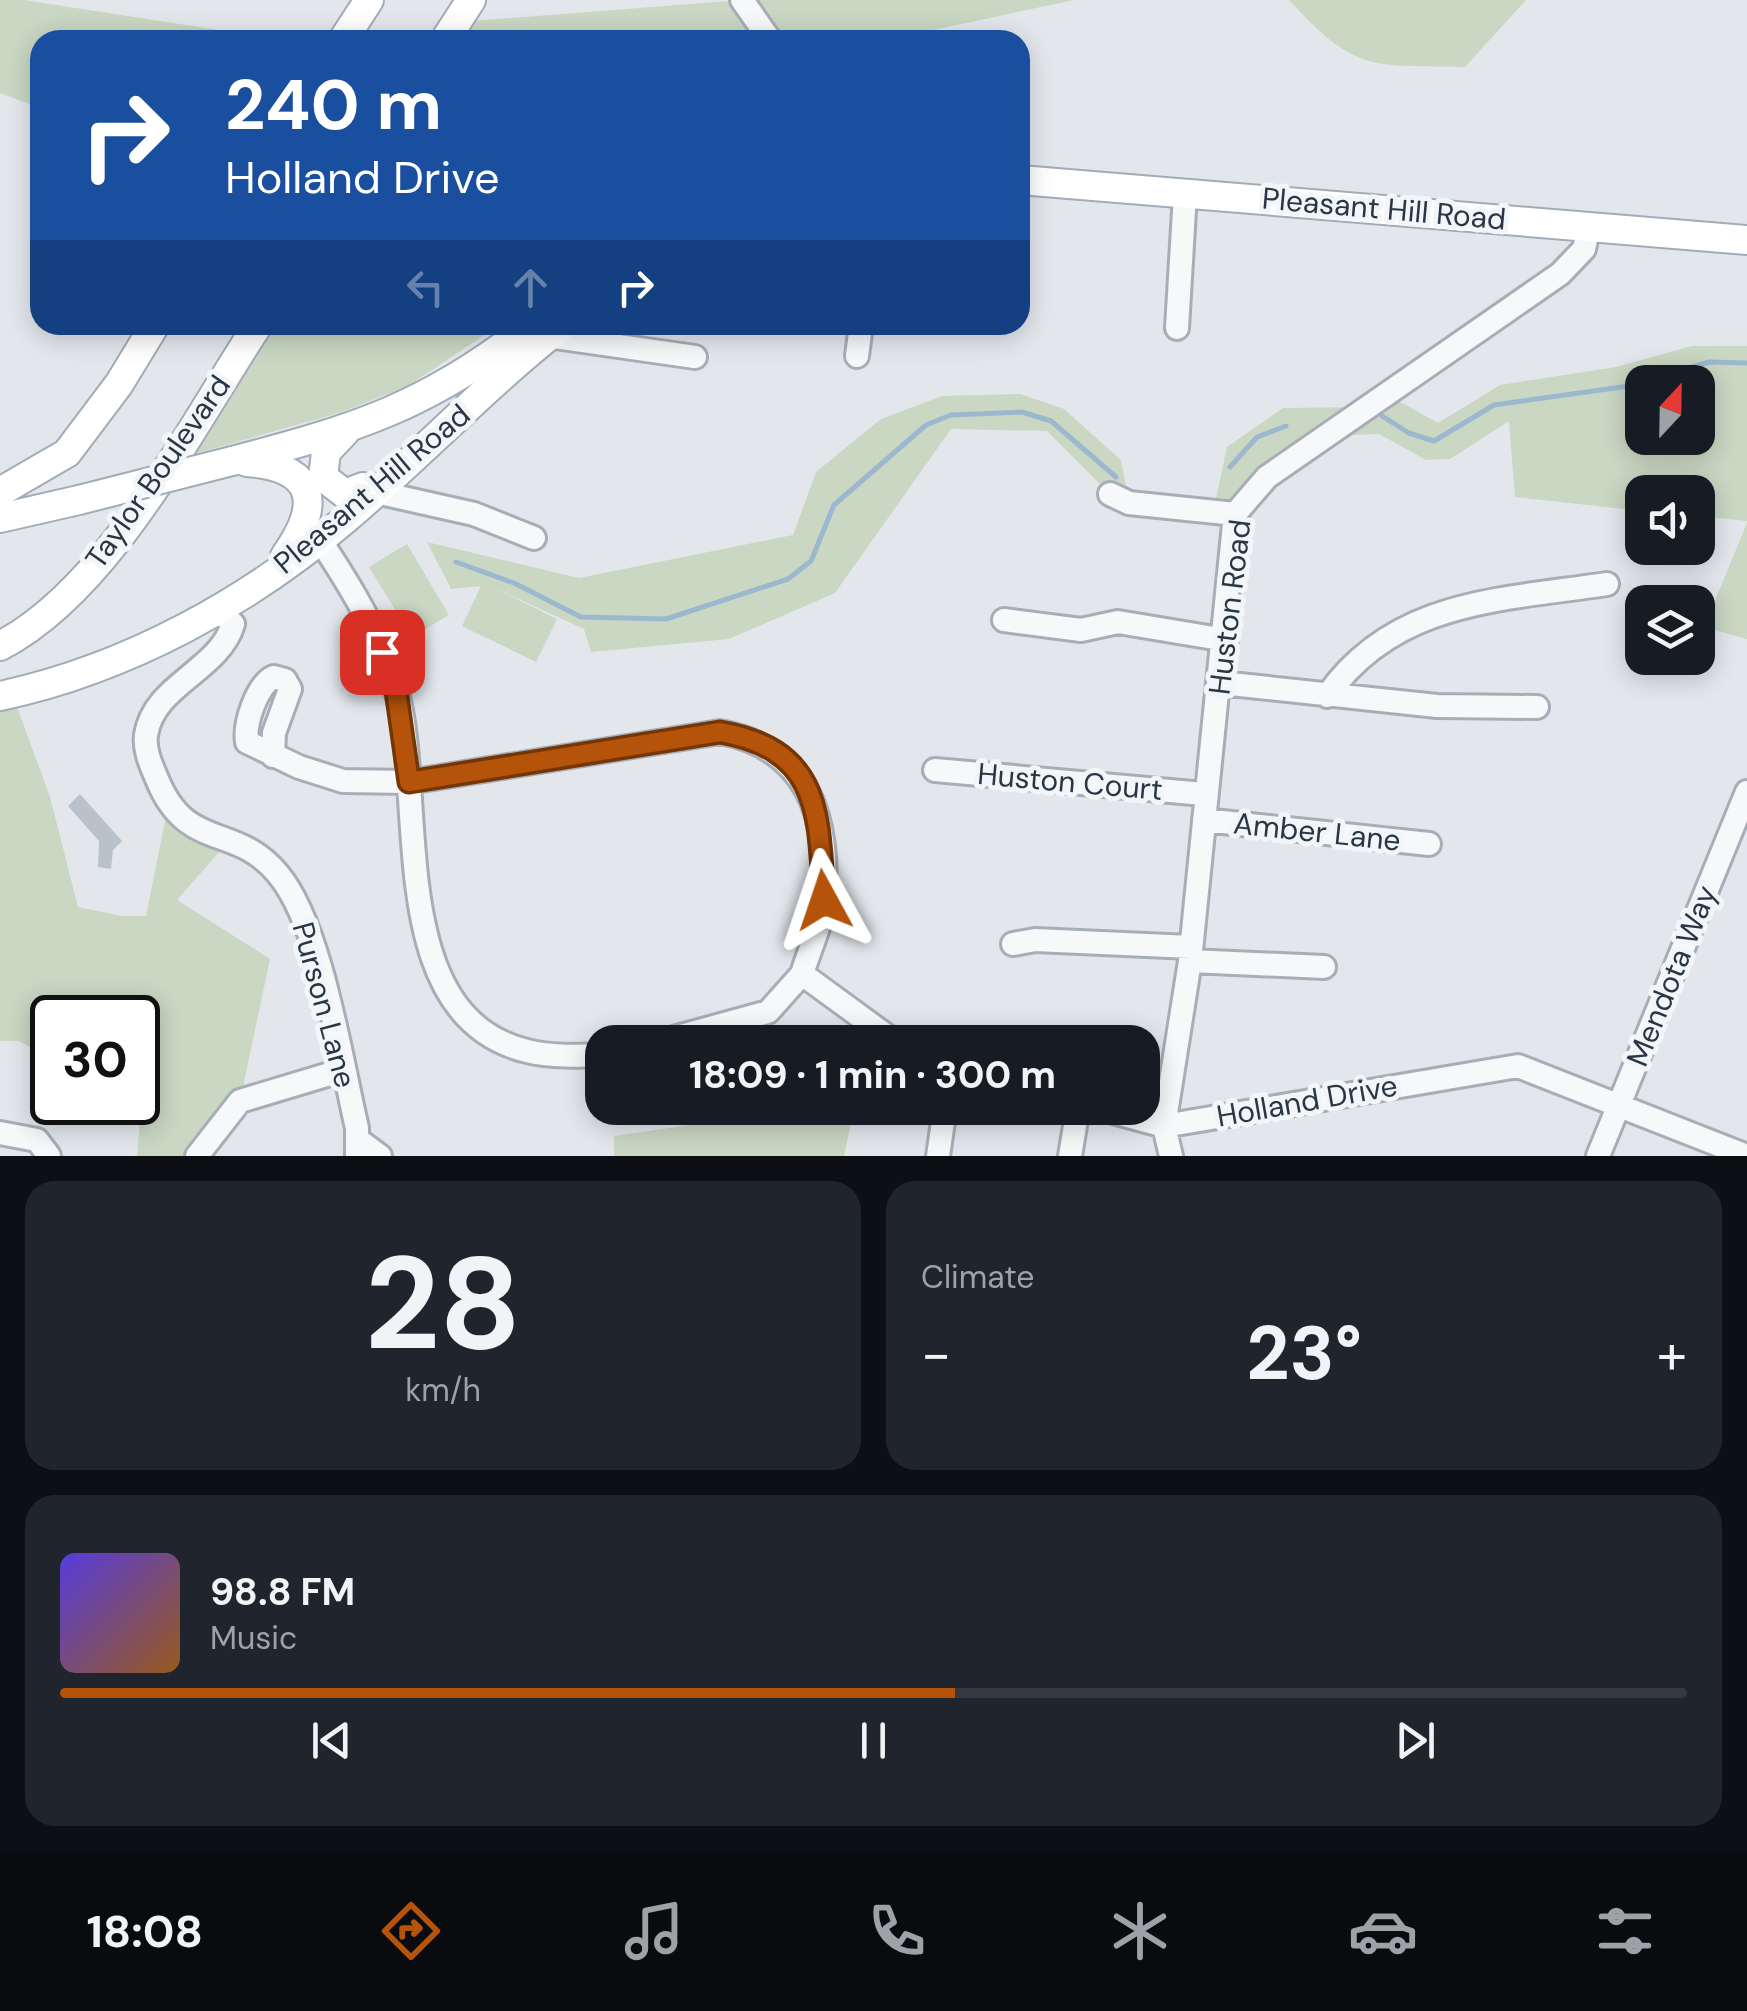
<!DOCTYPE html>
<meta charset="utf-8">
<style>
body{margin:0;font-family:"DM Sans",sans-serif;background:#20242c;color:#f1f3f6;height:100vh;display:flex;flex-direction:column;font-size:38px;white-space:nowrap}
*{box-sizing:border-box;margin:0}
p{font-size:32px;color:#9ea1a6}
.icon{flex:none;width:55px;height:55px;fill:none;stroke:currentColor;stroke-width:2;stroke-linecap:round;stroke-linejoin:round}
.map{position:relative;height:1156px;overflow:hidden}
.details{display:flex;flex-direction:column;gap:25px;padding:25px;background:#0d0f14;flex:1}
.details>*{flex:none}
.top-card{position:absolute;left:30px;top:30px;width:1000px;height:305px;border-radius:30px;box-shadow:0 5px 25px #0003;background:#1a4fa0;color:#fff;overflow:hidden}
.needle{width:65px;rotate:22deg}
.fabs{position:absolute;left:1625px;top:365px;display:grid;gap:20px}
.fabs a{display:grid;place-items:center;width:90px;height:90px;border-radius:20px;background:#171b24;box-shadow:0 5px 25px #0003;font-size:50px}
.speed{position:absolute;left:30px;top:995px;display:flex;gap:20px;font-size:50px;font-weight:700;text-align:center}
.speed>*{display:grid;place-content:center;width:130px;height:130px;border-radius:50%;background:#171b24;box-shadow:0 5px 25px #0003;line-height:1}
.speed .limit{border:5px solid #111;border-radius:15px;background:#fff;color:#111}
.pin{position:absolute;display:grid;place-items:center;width:85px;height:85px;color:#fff;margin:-42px;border-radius:20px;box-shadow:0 5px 15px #0006}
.me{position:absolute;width:110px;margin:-55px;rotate:355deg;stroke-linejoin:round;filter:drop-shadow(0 0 8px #0008)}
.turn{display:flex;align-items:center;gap:35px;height:210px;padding:0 30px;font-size:45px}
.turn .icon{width:130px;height:130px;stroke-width:2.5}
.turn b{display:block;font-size:70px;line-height:85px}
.lanes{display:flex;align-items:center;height:95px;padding:0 30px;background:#0003;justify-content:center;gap:50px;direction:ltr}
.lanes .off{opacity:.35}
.big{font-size:75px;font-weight:700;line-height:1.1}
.details .tile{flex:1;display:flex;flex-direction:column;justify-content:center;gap:15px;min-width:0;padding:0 35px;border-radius:30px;background:#20242c}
.details .dial{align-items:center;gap:0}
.dial b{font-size:130px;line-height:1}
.song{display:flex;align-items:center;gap:30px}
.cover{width:120px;height:120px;border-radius:15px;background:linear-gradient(135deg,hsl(250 70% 55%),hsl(30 70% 35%))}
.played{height:10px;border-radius:5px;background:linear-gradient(90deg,#b45309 55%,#363941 55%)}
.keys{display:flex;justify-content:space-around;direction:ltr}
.heat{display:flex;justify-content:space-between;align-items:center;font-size:55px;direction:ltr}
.details .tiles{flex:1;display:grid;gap:25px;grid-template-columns:1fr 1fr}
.tile:last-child{grid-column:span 2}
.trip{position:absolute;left:585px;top:1025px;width:575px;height:100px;border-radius:30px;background:#171b24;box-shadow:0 5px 25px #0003;font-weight:700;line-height:100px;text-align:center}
.dock{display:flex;height:160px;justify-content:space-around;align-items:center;background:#090b0e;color:#9ea1a6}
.dock .icon{width:70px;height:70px}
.dock .selected{color:#b45309}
.dock b{font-size:45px;color:#f1f3f6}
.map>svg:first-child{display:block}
.green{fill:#c9d7c3;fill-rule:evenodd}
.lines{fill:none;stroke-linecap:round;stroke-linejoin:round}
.stream{stroke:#9bb8cf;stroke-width:5}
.building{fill:#b9c1cb}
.minor-casing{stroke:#a7aeb7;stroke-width:28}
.major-casing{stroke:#a1acb9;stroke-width:32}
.minor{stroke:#f6f8fa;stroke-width:22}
.major{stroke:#fff;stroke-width:28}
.major-bridge-casing{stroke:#a1acb9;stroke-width:32;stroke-linecap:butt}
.major-bridge{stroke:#fff;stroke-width:28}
.route-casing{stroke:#753606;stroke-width:25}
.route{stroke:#b45309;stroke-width:18}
.labels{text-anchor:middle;stroke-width:10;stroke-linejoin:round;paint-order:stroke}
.street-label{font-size:30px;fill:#293646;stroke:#f3f6f9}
</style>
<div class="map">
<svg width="1747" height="1156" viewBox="0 0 1747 1156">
<rect width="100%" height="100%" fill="#e3e7ec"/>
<path class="green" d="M0,0H24L284,40H40V108L0,93Z
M752,0H1074L933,30L932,40H779Z
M1289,0H1526L1465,67C1370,65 1356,73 1289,0Z
M729,1L755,40H461L473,21Z
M275,325H496L498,326L408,386L339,413L190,455Z
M1692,346H1747V521L1698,516V492H1642V511L1515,497L1509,421L1450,459L1426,460L1379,434L1324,436L1235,514L1213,513L1227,447L1283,408L1364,407L1384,393L1438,423L1500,385L1616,367ZM1642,382H1698V438H1642Z
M1020,394L1064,409L1121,460L1129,503L1110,494L1047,431L951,429L835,593L729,639L591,652L584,629L488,585L557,619L536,662L462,626L481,586L451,589L427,542L579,578L793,535L816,472L881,419L942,396Z
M1747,523V639L1704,627Z
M407,544L449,615L412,637L369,567Z
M12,693L50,797L78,907L122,916H146L168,806L228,842L177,900L270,959L240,1101L197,1156H137L146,1045L138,1041V1018L75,1017L57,1010L38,1051L18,1041H0V696Z
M808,1108H854L844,1156H614V1136Z"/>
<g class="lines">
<path class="stream" d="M1382,416L1409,433L1434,441L1494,405L1629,386L1709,362L1747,363
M1230,467L1257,437L1286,426
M456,562L514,583L581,617L666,619L788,579L811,561L834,505L926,425L951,415L1022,412L1051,421L1116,477"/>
</g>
<path class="building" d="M80,794L122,841L113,850L111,869L98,867L99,841L68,806Z"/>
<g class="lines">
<g class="minor-casing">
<path id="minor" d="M742,0L770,40
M1177,328L1185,194
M548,336L695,357
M857,356L861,325
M376,492L474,514L534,538
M1110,494L1129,503L1235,514
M320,540C351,587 380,634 396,689C427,796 382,1016 527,1051C551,1057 578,1056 602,1055
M217,609L233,624C219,671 154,684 146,735C144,750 151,765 157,779C187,853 235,822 278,874C321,925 341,1060 357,1128V1156
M1004,620L1081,630L1118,622L1226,640
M1221,683L1437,706L1537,707
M1327,696C1394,600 1501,600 1607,584
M273,756L274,733L290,689L285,680L274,677C257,684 244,724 247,742L299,767L343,781L409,782L720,732C808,748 829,817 824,898C823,922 809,950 802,974
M935,770L1204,794
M1204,820L1429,844
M1013,944L1035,940L1191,947
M1190,961L1324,967
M659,1042L768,1012L802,974L895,1042
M1098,1108L1164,1126L1518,1066L1747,1156
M0,1133L37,1140L49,1156
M357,1139L380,1156
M197,1156L240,1101L343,1070
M938,1156L945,1108
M1070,1156L1078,1108
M1171,1156L1164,1126L1190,961L1235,514L1267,477L1560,274L1584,249L1589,226
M1598,1156L1747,792"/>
</g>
<g class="major-casing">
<path id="major" d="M343,40L369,0
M445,40L471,0
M1020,180L1747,240
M345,432L326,452L323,477L345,494L363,487L376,492
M232,461C355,429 429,406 531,325
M247,462C318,468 321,505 285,556
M0,492L67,453L119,384L155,325
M0,518L79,500
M0,646C109,590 191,426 258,325
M0,696C127,669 249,602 348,517C421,455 487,384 563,325"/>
</g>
<use href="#minor" class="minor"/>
<use href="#major" class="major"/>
<g class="major-bridge-casing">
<path id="major-bridge" d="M79,500L232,461"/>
</g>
<use href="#major-bridge" class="major-bridge"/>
</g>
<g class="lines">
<g class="route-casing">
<path id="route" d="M382,652L396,690L409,782L720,732C823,750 818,816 824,900"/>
</g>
<use href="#route" class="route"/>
</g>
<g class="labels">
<g class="street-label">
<text transform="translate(1384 209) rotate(5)" y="10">Pleasant Hill Road</text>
<text transform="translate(158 472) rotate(-55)" y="10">Taylor Boulevard</text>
<text transform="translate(372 489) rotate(-40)" y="10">Pleasant Hill Road</text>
<text transform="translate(1230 607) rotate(-83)" y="10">Huston Road</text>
<text transform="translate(1070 782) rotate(5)" y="10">Huston Court</text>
<text transform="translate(1317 832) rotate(6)" y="10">Amber Lane</text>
<text transform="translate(1672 976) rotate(-68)" y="10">Mendota Way</text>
<text transform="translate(324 1005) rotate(75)" y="10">Purson Lane</text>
<text transform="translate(1307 1101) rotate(-10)" y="10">Holland Drive</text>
</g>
</g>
</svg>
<div class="fabs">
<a><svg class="needle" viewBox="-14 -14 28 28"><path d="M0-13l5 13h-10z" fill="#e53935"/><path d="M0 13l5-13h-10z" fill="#9ea1a6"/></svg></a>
<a><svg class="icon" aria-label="sound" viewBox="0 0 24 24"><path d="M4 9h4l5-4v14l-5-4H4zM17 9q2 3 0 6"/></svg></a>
<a><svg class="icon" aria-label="layers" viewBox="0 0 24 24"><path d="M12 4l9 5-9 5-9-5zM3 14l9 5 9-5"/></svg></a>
</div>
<div class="speed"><div class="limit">30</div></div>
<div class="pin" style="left:382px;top:652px;background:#d93025"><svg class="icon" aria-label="arrive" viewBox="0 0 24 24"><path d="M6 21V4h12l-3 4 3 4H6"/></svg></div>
<svg class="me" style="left:824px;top:900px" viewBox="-20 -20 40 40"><path d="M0-17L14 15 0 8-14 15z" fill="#b45309" stroke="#fff" stroke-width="4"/></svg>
<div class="trip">18:09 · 1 min · 300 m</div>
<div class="top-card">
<div class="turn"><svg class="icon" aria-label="right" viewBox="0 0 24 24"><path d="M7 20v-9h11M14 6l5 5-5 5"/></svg><div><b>240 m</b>Holland Drive</div></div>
<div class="lanes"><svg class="icon off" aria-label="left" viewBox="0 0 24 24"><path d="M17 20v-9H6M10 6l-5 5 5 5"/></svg><svg class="icon off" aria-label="ahead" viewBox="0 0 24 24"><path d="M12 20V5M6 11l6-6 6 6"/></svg><svg class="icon" aria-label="right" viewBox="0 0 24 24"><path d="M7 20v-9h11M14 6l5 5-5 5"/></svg></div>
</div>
</div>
<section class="details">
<div class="tiles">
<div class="tile dial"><b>28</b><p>km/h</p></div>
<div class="tile"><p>Climate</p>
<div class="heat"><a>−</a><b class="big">23°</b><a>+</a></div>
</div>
<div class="tile">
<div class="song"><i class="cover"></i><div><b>98.8 FM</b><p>Music</p></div></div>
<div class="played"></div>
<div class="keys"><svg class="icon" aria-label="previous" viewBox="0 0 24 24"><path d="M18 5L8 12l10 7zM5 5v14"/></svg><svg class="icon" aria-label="pause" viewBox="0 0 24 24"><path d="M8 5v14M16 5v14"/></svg><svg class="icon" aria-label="next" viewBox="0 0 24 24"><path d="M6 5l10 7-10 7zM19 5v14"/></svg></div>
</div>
</div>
</section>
<nav class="dock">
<b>18:08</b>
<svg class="icon selected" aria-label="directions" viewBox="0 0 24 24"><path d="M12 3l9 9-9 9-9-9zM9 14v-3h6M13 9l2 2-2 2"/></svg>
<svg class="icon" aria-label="music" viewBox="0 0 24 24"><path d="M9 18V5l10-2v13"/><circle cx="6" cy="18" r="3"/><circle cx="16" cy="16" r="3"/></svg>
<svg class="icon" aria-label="phone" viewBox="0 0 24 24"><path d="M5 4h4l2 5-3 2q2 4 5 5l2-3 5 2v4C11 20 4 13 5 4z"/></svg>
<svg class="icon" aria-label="climate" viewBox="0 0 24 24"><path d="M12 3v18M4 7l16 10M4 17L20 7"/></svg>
<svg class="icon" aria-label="car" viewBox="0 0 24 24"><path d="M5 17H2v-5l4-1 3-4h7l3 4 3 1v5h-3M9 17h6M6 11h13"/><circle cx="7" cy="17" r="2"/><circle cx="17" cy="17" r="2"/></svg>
<svg class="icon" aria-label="filters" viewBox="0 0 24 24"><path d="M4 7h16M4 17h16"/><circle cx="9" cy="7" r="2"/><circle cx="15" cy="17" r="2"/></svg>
</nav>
